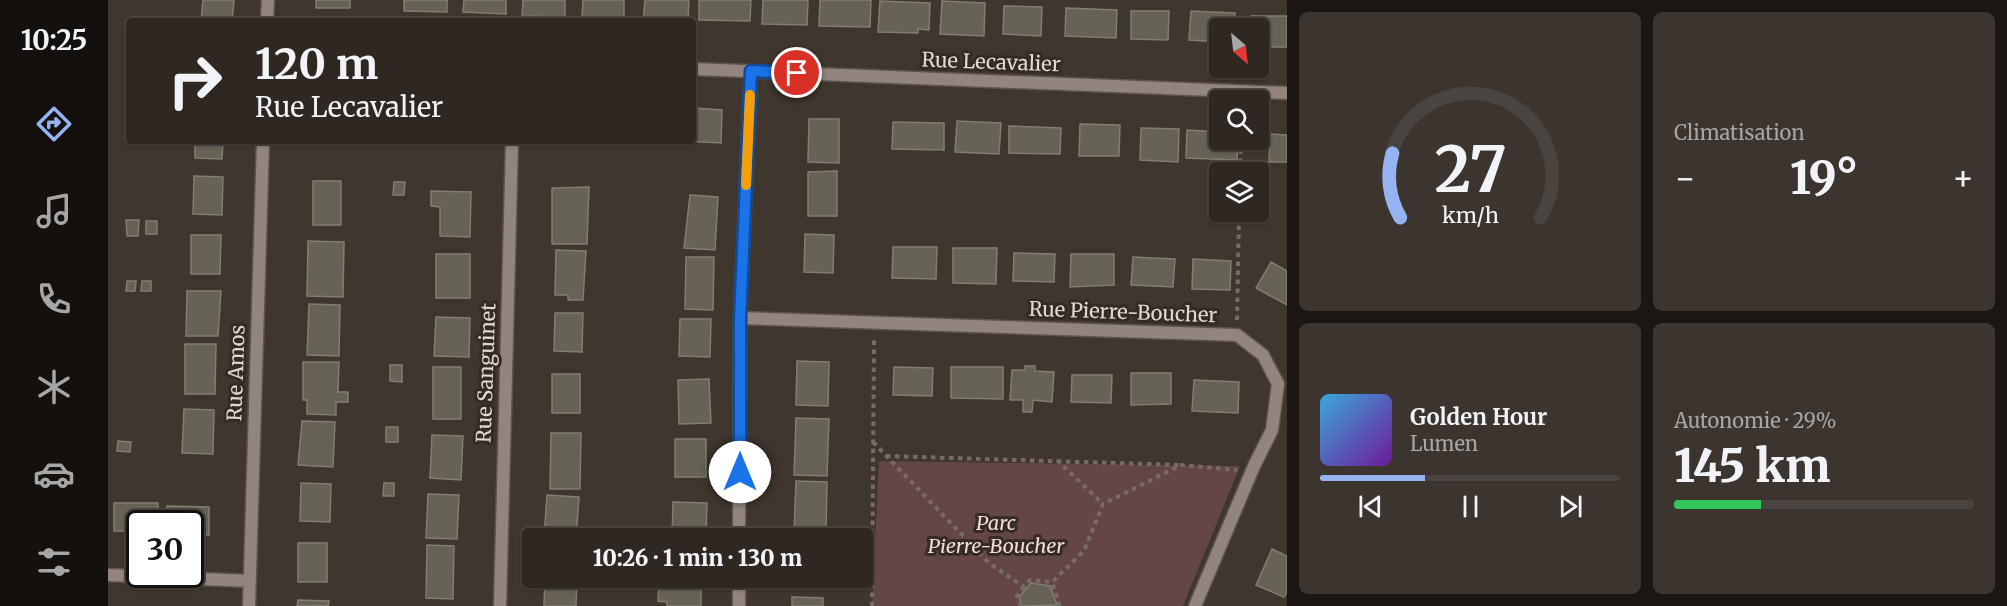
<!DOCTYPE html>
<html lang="fr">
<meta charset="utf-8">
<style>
body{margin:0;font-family:Merriweather,serif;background:#3b342f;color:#f1f3f6;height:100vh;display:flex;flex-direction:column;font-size:22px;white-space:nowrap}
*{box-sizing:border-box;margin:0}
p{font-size:20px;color:#a7a6a5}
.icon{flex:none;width:33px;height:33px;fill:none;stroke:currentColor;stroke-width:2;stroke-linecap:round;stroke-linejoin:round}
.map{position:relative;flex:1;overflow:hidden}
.panel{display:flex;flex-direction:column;gap:12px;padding:12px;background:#1a1613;width:720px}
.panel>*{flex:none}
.top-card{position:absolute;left:18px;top:18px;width:570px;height:126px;border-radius:6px;box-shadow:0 2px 4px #0004,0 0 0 2px #4a4440;background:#2f2822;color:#f1f3f6;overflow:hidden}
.needle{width:39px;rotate:152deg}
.fabs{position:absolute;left:1101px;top:18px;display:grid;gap:12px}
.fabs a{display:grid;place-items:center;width:60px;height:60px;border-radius:6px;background:#2f2822;box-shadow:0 2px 4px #0004,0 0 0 2px #4a4440;font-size:30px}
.speed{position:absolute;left:18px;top:510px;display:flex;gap:12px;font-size:30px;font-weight:700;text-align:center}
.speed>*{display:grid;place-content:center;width:78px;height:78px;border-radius:50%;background:#2f2822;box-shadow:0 2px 4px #0004,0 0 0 2px #4a4440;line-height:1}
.speed .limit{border:3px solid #111;border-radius:9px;background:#fff;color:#111}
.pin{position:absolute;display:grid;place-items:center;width:51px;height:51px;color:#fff;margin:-26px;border:3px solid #fff;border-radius:50%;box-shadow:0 2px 6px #0007}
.me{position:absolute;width:66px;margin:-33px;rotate:0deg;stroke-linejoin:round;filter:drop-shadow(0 0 4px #0008)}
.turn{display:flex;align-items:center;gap:21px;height:126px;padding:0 30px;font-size:27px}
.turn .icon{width:78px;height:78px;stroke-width:2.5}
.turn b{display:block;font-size:42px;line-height:51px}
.big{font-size:45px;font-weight:800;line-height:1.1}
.panel .tile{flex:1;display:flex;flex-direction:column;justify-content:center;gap:9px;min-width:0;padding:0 21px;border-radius:9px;background:#3b342f}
.panel .dial{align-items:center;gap:0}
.dial svg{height:156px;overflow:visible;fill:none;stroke:#4a4440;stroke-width:7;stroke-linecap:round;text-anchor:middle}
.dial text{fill:#f1f3f6;stroke:none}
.song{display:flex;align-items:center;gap:18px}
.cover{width:72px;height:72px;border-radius:9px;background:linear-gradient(135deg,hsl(200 70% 55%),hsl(280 70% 35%))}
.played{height:6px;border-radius:3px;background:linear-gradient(90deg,#95b2f1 35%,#4a4440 35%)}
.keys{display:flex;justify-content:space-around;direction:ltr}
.heat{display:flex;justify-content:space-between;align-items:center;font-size:33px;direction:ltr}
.charge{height:9px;border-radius:4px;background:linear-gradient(90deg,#34c759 29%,#4a4440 0)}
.panel .tiles{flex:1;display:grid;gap:12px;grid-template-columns:repeat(2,1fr)}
.trip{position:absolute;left:414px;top:528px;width:351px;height:60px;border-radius:6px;background:#2f2822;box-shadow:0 2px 4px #0004,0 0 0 2px #4a4440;font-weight:800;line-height:60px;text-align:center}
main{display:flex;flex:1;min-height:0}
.menu{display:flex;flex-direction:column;width:108px;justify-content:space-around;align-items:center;background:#13100e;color:#a7a6a5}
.menu .icon{width:42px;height:42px}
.menu .on{color:#95b2f1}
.menu b{font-size:27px;color:#f1f3f6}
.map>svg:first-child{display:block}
.green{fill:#654647}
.building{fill:#666256;stroke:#827d71;stroke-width:1.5}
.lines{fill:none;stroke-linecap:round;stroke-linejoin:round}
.street-casing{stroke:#5c544b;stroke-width:15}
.path{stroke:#756d65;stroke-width:4;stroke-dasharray:4.5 4.5;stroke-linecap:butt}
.street{stroke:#93847e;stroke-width:12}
.route-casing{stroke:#114b97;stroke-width:15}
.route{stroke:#1a73e8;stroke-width:10}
.slow{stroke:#f59e0b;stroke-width:10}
.labels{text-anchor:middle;stroke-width:6;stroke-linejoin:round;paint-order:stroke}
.street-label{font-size:20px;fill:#e0dad5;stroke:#342c24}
.park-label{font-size:20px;font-style:italic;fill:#f7dbdb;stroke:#342c24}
</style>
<main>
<nav class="menu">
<b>10:25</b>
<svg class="icon on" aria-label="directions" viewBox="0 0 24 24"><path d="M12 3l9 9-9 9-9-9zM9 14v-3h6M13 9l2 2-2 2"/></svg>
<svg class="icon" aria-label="music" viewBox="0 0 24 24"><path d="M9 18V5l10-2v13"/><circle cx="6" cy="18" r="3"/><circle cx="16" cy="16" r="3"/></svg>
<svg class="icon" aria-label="phone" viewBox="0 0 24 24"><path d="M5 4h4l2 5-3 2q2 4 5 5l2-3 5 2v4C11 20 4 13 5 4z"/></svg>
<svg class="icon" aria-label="climate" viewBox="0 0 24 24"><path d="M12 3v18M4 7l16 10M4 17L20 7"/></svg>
<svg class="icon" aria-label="car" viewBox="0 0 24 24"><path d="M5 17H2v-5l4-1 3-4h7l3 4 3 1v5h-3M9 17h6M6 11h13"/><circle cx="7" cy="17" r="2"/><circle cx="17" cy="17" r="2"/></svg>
<svg class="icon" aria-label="filters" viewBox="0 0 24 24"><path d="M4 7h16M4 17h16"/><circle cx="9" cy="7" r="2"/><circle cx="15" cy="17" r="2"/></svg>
</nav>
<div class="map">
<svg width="1179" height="606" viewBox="0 0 1179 606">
<rect width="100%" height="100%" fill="#3f362d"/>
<path class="green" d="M771,461L1132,466L1075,606H764Z"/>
<path class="building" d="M95,0H126L124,21H93Z
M208,0H242V8H208Z
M296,0H339V12L296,11Z
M356,0H398V14L355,12Z
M415,0H457V17L414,16Z
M475,0H516V18L474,17Z
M537,0H581L580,21H535Z
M591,0H643L642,21L591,20Z
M655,0H700L699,25L654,24Z
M712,0H763L762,27L711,26Z
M772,1L822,3L821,30L810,29V33L770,32Z
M834,1L877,3L876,36L832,34Z
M896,6L934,7L933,36L895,34Z
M958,8L1009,10L1008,38L957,36Z
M1023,11H1061L1060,40L1023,39Z
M1083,11L1127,13L1126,28H1112V42L1081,40Z
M1143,16H1179V47H1150V28H1143Z
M585,108L614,110L613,143L573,141H585Z
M701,119H731V163L700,162Z
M849,121L893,123L891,154L847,152Z
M785,122L836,123V150L784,149Z
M972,124L1012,125L1011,156H971Z
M901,126L953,128L952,154L901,153Z
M1033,128L1071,129L1070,162L1032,160Z
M1079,130L1112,132V140H1130L1129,160L1078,158Z
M1162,134L1179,135V162H1161Z
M87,141H115L114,159L87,158Z
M729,171V216H700V172Z
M86,176L115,177L114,215L85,214Z
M205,181H233V225H205Z
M286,182H297L296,195H285Z
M481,187L479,244H444V188Z
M323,191L363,192L362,237L332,236V207L323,206Z
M582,195L610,197L607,250L576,248Z
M18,220H31L30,236H19Z
M38,221H49V234H38Z
M697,234L726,235L725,273L696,272Z
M83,235H113L112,274H83Z
M200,241L236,242L235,297L199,296Z
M785,247H829L828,279L784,278Z
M845,248H889L888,284L845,283Z
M448,250L478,251L475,300H460V295H447Z
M906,253L947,254L946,282L905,281Z
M328,254H362V298H328Z
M963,254H1006V285L962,287Z
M578,257H606L605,310L577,309Z
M1025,257L1067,259L1065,287L1023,285Z
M1085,259L1123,261L1122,290L1084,289Z
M1163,262L1179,271V305L1148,288Z
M19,281H28L27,291H18Z
M34,281H43V291H33Z
M79,291H113L110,336H78Z
M201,304L232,305L231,356L199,355Z
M447,313H475L474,352L446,351Z
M328,317L362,318L361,357L326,356Z
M572,319H603L602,357L571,356Z
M77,344H108L107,394H77Z
M689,361L721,362L720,406L688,405Z
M195,362H231L230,392H240V402H228V415L199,414V400H195Z
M282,365H294V382L282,381Z
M917,366H927V371L946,372L944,402L925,400L924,412H915V400H902L904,370H917Z
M325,367H353V419H325Z
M786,367L825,368L824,396L785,395Z
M843,367H895V399L843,398Z
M1023,373H1063V404L1023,405Z
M444,374H472V413H444Z
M964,375H1004L1003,403L963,402Z
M601,379L603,423L571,424L570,380Z
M1086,380L1131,382L1130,413L1084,411Z
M76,409L106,410L105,454L74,453Z
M688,418L721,419L719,476L686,475Z
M194,421L227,422L225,467L190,465Z
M278,427H290V442H278Z
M443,433H473L472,489H442Z
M324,435L355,436L353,480L322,478Z
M567,439H598V477H567Z
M10,441L23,442L22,452L9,451Z
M688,481L719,482L718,533L686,532Z
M193,483L223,484L222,522L192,521Z
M276,483H286V496H275Z
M320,494L351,495L349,539L318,538Z
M439,495L471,497L468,538H436Z
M565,502L599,503L598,538H564Z
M6,503H50V524H32V531H6Z
M59,506L101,507V535H82V524H59Z
M190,543H219V582H190Z
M319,545L346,546L345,599L318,598Z
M1164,549L1179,556V592L1176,597L1148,585Z
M437,578H469L468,606H436Z
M562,578H593V606H559V602L550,601L551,584H562Z
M682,578H714V585H682Z
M923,583L942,586L949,605L914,606L911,597Z
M684,597L715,598V606H684Z
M190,600L221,601L220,606H189Z"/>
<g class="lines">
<g class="street-casing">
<path id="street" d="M159,21L160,0
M585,69L1179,93
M632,318L1129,335L1155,355L1170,384L1164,430L1146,466L1087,606
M631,538L632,318L643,71
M0,575L141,581
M141,606L155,141
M392,606L404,141
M631,606V578"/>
</g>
<path class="path" d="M1132,172L1133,140
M1129,320L1131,212
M765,442L881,563L916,587L922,580L944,582
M778,456L1073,465
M949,460L995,504
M764,606L766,339
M913,606L909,596L916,587
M952,606L944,582L976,551L995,504L1073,465L1129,470"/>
<use href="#street" class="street"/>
</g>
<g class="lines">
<g class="route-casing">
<path id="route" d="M632,472V318L643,71L689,73"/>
</g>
<use href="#route" class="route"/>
<path class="slow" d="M638,185L642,95"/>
</g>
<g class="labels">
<g class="street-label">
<text transform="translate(883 62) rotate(2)" y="7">Rue Lecavalier</text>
<text transform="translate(1015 312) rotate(2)" y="7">Rue Pierre-Boucher</text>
<text transform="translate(128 373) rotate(-88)" y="7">Rue Amos</text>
<text transform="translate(378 373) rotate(-88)" y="7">Rue Sanguinet</text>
</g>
<g class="park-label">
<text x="888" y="530">Parc<tspan x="888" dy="23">Pierre-Boucher</tspan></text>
</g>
</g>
</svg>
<div class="fabs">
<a><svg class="needle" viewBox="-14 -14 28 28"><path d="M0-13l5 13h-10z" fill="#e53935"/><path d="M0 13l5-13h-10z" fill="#a7a6a5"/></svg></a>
<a><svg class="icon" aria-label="search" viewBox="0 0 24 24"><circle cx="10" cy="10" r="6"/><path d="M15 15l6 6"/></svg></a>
<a><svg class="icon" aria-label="layers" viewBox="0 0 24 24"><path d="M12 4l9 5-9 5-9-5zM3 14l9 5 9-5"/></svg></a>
</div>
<div class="speed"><div class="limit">30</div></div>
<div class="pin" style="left:689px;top:73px;background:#d93025"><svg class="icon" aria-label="arrive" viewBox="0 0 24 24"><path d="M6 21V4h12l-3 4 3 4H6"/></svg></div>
<svg class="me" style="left:632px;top:472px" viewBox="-20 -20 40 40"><circle r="19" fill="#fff"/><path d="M0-13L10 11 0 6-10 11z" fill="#1a73e8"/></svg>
<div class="trip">10:26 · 1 min · 130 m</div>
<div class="top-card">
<div class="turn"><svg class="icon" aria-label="right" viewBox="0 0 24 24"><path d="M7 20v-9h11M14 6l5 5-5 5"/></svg><div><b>120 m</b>Rue Lecavalier</div></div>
</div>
</div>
<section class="panel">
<div class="tiles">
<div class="tile dial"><svg viewBox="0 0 100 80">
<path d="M14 69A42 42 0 1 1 86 69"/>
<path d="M14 69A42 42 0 0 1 10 36" stroke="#95b2f1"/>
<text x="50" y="56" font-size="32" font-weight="700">27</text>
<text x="50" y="72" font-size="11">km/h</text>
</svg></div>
<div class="tile"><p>Climatisation</p>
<div class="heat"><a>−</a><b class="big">19°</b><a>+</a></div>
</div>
<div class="tile">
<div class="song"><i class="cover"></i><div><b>Golden Hour</b><p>Lumen</p></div></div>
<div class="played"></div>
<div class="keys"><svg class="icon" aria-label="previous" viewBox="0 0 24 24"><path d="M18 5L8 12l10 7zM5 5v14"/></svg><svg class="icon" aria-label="pause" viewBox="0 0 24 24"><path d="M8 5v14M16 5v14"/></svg><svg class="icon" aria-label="next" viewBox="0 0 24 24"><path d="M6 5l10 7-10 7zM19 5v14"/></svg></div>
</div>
<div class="tile"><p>Autonomie · 29%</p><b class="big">145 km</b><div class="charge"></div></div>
</div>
</section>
</main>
